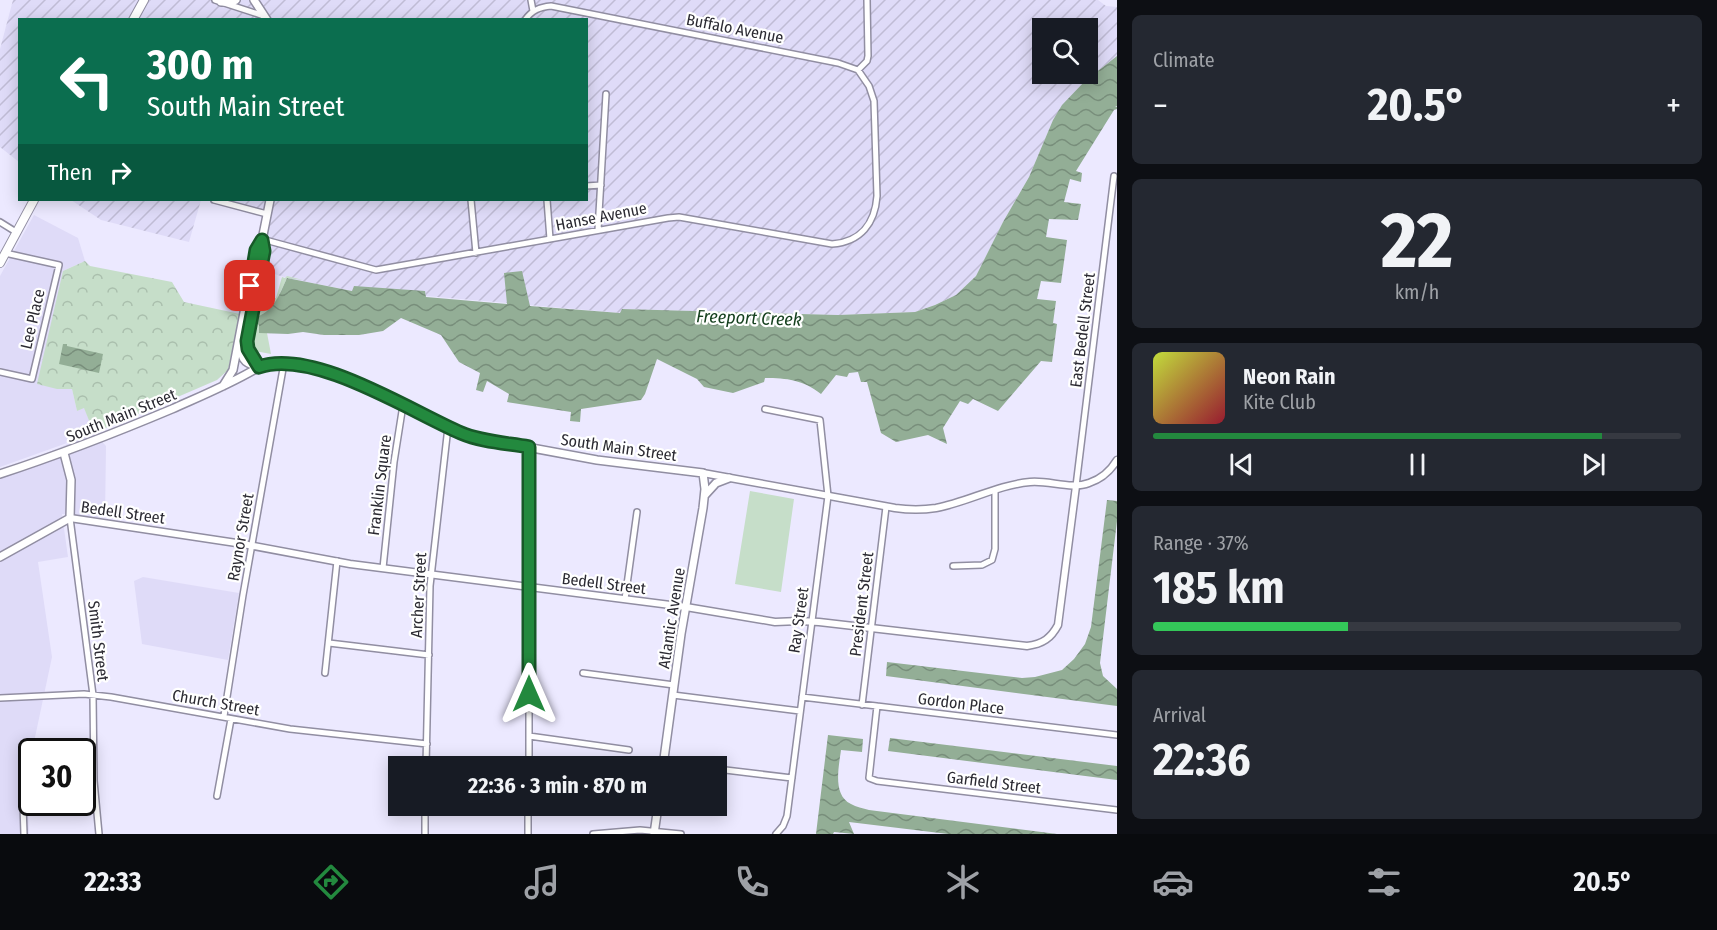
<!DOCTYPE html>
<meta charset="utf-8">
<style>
body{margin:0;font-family:"Fira Sans Condensed",sans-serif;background:#242831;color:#f1f3f6;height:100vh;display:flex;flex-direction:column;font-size:22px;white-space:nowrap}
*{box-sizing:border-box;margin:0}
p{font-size:20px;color:#9ea1a6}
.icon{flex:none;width:33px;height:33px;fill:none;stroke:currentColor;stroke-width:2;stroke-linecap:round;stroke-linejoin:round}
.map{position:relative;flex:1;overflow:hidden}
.sheet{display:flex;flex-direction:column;gap:15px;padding:15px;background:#0d0f14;width:600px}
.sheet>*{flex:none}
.hud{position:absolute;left:18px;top:18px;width:570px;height:183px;border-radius:0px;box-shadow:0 3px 15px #0003;background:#0b6e4f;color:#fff;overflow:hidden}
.fabs{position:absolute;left:1032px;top:18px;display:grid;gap:12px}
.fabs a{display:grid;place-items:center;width:66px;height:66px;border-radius:0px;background:#171b24;box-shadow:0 3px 15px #0003;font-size:30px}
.speed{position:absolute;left:18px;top:738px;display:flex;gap:12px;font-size:30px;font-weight:700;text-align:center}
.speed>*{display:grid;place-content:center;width:78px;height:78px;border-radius:50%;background:#171b24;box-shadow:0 3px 15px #0003;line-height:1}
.speed .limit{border:3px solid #111;border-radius:9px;background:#fff;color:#111}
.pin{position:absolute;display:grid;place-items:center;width:51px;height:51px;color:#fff;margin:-26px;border-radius:12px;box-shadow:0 3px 9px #0006}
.me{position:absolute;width:66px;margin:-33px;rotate:0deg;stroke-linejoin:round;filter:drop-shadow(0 0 4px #0008)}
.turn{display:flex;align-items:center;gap:21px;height:126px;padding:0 30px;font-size:27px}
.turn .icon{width:78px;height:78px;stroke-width:2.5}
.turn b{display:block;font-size:42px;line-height:51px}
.then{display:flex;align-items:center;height:57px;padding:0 30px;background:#0003;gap:12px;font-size:22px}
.big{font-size:45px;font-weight:700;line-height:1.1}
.sheet .tile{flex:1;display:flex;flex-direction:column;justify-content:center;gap:9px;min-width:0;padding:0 21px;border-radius:9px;background:#242831}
.sheet .dial{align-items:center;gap:0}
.dial b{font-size:78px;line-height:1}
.song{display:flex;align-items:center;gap:18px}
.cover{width:72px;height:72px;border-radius:9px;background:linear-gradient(135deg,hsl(70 70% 55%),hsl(350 70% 35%))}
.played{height:6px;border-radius:3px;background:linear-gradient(90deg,#23893e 85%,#363941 85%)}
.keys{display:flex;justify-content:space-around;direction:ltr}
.heat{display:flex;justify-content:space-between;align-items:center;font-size:33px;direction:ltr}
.charge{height:9px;border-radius:4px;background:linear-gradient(90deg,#34c759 37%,#363941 0)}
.trip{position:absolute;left:388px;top:756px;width:339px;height:60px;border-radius:0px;background:#171b24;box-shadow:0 3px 15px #0003;font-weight:700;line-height:60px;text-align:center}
.tab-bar{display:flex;height:96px;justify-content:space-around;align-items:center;background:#090b0e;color:#9ea1a6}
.tab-bar .icon{width:42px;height:42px}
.tab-bar .active{color:#23893e}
.tab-bar b{font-size:27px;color:#f1f3f6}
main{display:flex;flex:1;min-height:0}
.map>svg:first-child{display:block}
.built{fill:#dfdbf8}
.industrial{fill:url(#industrial-furrows);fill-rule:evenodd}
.green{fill:#c6dec9}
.park{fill:url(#park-crowns)}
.water{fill:url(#water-waves)}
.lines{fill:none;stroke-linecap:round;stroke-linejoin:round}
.minor-casing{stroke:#918ea2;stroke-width:8}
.tertiary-casing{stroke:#918ea2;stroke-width:9}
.secondary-casing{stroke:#918ea2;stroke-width:10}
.primary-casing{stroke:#918ea2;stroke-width:10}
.minor{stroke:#fff;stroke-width:5}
.tertiary{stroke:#fff;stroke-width:6}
.secondary{stroke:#fff;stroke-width:7}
.primary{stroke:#fff;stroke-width:8}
.route-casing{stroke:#175928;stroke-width:15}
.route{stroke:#23893e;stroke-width:10}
.labels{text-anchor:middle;stroke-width:4.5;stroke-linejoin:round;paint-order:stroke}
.street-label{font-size:16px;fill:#2b2a32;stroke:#fff}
.water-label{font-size:18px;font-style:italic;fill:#16411f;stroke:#fff}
</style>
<main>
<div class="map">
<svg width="1117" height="834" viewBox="0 0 1117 834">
<defs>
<pattern id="industrial-furrows" width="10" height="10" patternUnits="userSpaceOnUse" patternTransform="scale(1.5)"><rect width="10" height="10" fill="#dfdbf8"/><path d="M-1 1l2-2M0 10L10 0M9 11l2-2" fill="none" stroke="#c0bcd5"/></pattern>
<pattern id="park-crowns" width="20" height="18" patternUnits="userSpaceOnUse" patternTransform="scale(1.5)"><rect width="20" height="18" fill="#c6dec9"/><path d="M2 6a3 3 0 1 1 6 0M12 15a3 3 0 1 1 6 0" fill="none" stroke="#aabfad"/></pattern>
<pattern id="water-waves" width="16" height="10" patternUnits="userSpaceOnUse" patternTransform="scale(1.5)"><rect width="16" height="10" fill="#93ae96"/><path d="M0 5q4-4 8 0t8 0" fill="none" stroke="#788e7b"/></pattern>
</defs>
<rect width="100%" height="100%" fill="#ece9ff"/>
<path class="built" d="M34,215L78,238L85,261L63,271L57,389H72L77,411L84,407L94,433L106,446L105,518L62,514L68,557L38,562L52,657L27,775L29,834H0V474L81,438L0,467V276Z
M143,577L239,593L228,660L142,644L134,581Z"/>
<path class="industrial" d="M13,0H1098L1106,6L1117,7V56L1085,81L1053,120L1029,177L1003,222L976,276L956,295L935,305L915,312L838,315L622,309L621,313L426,296L425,291H353L287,278L262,270L270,215L220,200H586V20H20L19,162L0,147V49ZM1042,28H1088V74H1042Z
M71,200H201L189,242L101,220Z"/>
<path class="green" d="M287,276L303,280L287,278L274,306L263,314L259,325V333H267L271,354L255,351L252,342L261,293L262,300L270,302L271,298H276L282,277L285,278Z
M750,491L794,499L781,592L735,584Z"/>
<path class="park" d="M85,261L90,266L172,282L184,302L240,314L228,370L217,380L94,433L84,408L77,411L72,389H57L37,384L63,271Z"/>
<path class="water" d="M1117,56V106L1115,107H1117V109L1114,110L1076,171L1082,173L1081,182L1070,179L1064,202L1081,204L1078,220L1049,219L1046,237L1067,240L1061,283L1041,281L1037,299L1056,301L1053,323L1057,324L1052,362L1041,361L998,411L973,399L968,404L960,401L943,428L947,444L928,435L896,442L881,433L867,382H861L858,372L849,373L847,377L836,375L821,394C803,380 787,378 765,378L764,382L733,393L704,387L697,379L657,359L645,394L641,400L581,409L580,422L570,421L571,412L507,402L509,394L487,381L483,392L476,390L480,373L459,362L441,335L401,318L383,331L359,335H324L303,332L288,334L259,333V325L256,322L257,317C275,309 279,295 287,278L352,291L354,286L425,291L426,297L507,304L504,273L522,271L530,306L620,313L622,309L838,315L915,312L935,305L956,295L976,276L1003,222L1029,177L1053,120L1062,105L1085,81Z
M63,344H67V346L103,354L99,373L59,364Z
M1107,500L1117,501V521L1100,663L1103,676L1117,689V706L886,676L887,662L1022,678L1035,677L1062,670L1074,659L1085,644L1091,627Z
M828,735L863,739L862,752L841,750C839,766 832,795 851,804C856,807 863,808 869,810L1057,834H948L849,822L854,834L834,832L833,834H816Z
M890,738L1117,766V780L888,751Z"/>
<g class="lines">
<g class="minor-casing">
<path id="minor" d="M215,0L264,16
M531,0L533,11
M858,70L867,61L868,56L867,0
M586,186L601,185
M214,200L267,214
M471,200L476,253
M547,200L550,239
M0,222L16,232
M598,230L606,94
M262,240L269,241L376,270L668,218L679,217L832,244C861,242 875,223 877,196L874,101L869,86L858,70L838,63L551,6C540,7 532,10 525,20
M0,372L32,379L59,265L5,253
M765,409L820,420L828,496L787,816L783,826L776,834
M1076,486L1114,176
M70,518L93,695L94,781L99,834
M953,566L982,565L992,560L995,549V490
M383,568L394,462L403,405
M625,599L637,512
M329,643L429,655
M325,673L337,561
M583,673L674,685
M673,695L800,711
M802,697L1117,735
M0,698L84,694L111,697L290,729L427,744
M862,705L886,507
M877,706L869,778L877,781L1117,810
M224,716L243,595L284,363
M529,736L629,750
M663,762L697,766
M426,766L430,586L448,427
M529,766V447
M717,769L792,778
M22,775L24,834
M217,796L231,719
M425,834V806
M528,834V806
M593,834L640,830L681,834"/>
</g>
<g class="tertiary-casing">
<path id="tertiary" d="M703,473L895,508C909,510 923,510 936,508C968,502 997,485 1030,482C1049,480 1071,490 1089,483C1101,479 1111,470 1117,460
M70,518L243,544L350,564L686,607L775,622L799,621L819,622L1027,646C1043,644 1051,638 1058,625L1076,486"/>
</g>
<g class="secondary-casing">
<path id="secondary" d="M254,0L267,20
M221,2H232L236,0
M241,341C241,358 242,363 259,367
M259,367L247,349V341L263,251L262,240L270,200
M223,386L233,370L256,250L262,240
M0,474C58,455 115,433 172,409C201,396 231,384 259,367C301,352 366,388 404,406C424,416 444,425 464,434L478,438L597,460L703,473L705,489L703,508L681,634L663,766
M705,495L716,483L729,478
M0,557L70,518L71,480L64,453
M654,834L658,806"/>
</g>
<g class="primary-casing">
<path id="primary" d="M133,20L144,0
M0,263L34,200"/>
</g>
<use href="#minor" class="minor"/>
<use href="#tertiary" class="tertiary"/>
<use href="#secondary" class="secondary"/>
<use href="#primary" class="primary"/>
</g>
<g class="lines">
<g class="route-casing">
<path id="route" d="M250,286L256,250L262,240L264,251L247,341L248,349L259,367C313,348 410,411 461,433C482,442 507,443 529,447V694"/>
</g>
<use href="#route" class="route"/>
</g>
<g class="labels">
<g class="street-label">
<text transform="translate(735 28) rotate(11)" y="6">Buffalo Avenue</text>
<text transform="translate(601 216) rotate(-11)" y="6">Hanse Avenue</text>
<text transform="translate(32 319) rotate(-77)" y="6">Lee Place</text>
<text transform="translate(1082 330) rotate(-83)" y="6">East Bedell Street</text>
<text transform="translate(121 415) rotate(-22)" y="6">South Main Street</text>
<text transform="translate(619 447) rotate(8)" y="6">South Main Street</text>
<text transform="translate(379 485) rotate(-83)" y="6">Franklin Square</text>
<text transform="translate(123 512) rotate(8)" y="6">Bedell Street</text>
<text transform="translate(240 537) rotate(-80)" y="6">Raynor Street</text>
<text transform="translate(604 583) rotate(7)" y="6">Bedell Street</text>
<text transform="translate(418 595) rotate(-87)" y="6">Archer Street</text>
<text transform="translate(861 604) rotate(-83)" y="6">President Street</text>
<text transform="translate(671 618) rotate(-81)" y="6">Atlantic Avenue</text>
<text transform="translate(798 620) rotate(-82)" y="6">Ray Street</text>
<text transform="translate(99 641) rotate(83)" y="6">Smith Street</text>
<text transform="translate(216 702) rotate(10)" y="6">Church Street</text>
<text transform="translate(961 703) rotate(7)" y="6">Gordon Place</text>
<text transform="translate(994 782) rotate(7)" y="6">Garfield Street</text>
</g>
<g class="water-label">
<text transform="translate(749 318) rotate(2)" y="6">Freeport Creek</text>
</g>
</g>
</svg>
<div class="fabs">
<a><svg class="icon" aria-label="search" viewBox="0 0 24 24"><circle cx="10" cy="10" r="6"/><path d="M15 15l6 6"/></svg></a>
</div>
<div class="speed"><div class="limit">30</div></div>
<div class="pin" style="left:250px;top:286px;background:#d93025"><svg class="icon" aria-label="arrive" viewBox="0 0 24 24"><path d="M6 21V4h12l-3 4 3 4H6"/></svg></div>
<svg class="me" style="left:529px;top:694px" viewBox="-20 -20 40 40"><path d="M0-17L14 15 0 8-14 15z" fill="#23893e" stroke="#fff" stroke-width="4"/></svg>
<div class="trip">22:36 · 3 min · 870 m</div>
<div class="hud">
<div class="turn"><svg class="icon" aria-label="left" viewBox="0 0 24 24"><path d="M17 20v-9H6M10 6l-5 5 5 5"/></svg><div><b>300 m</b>South Main Street</div></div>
<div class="then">Then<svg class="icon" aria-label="right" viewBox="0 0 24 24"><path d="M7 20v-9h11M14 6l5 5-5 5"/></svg></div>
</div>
</div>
<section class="sheet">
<div class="tile"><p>Climate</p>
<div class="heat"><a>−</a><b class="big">20.5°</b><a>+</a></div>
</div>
<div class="tile dial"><b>22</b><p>km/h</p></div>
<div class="tile">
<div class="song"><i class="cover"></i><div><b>Neon Rain</b><p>Kite Club</p></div></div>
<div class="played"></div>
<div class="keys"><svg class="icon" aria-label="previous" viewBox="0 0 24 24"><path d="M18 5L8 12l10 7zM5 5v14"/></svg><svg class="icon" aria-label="pause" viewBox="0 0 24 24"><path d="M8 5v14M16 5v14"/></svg><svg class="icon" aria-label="next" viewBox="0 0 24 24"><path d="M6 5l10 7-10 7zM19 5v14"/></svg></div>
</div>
<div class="tile"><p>Range · 37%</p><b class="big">185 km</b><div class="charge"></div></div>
<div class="tile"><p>Arrival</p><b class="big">22:36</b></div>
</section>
</main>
<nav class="tab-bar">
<b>22:33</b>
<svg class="icon active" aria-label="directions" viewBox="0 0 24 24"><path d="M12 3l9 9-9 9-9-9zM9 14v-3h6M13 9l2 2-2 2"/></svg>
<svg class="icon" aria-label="music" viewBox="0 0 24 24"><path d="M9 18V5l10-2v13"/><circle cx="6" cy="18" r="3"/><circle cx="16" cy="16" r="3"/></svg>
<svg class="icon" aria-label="phone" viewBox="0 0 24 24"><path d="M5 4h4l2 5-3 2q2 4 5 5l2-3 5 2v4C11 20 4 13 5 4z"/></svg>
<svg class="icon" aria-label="climate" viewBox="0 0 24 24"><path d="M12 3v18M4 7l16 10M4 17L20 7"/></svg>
<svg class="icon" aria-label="car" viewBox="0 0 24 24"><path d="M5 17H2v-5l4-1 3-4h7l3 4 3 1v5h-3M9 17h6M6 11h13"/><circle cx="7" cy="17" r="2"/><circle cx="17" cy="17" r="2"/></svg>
<svg class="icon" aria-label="filters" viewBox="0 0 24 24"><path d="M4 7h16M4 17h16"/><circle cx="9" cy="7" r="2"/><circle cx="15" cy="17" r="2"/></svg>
<b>20.5°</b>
</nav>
